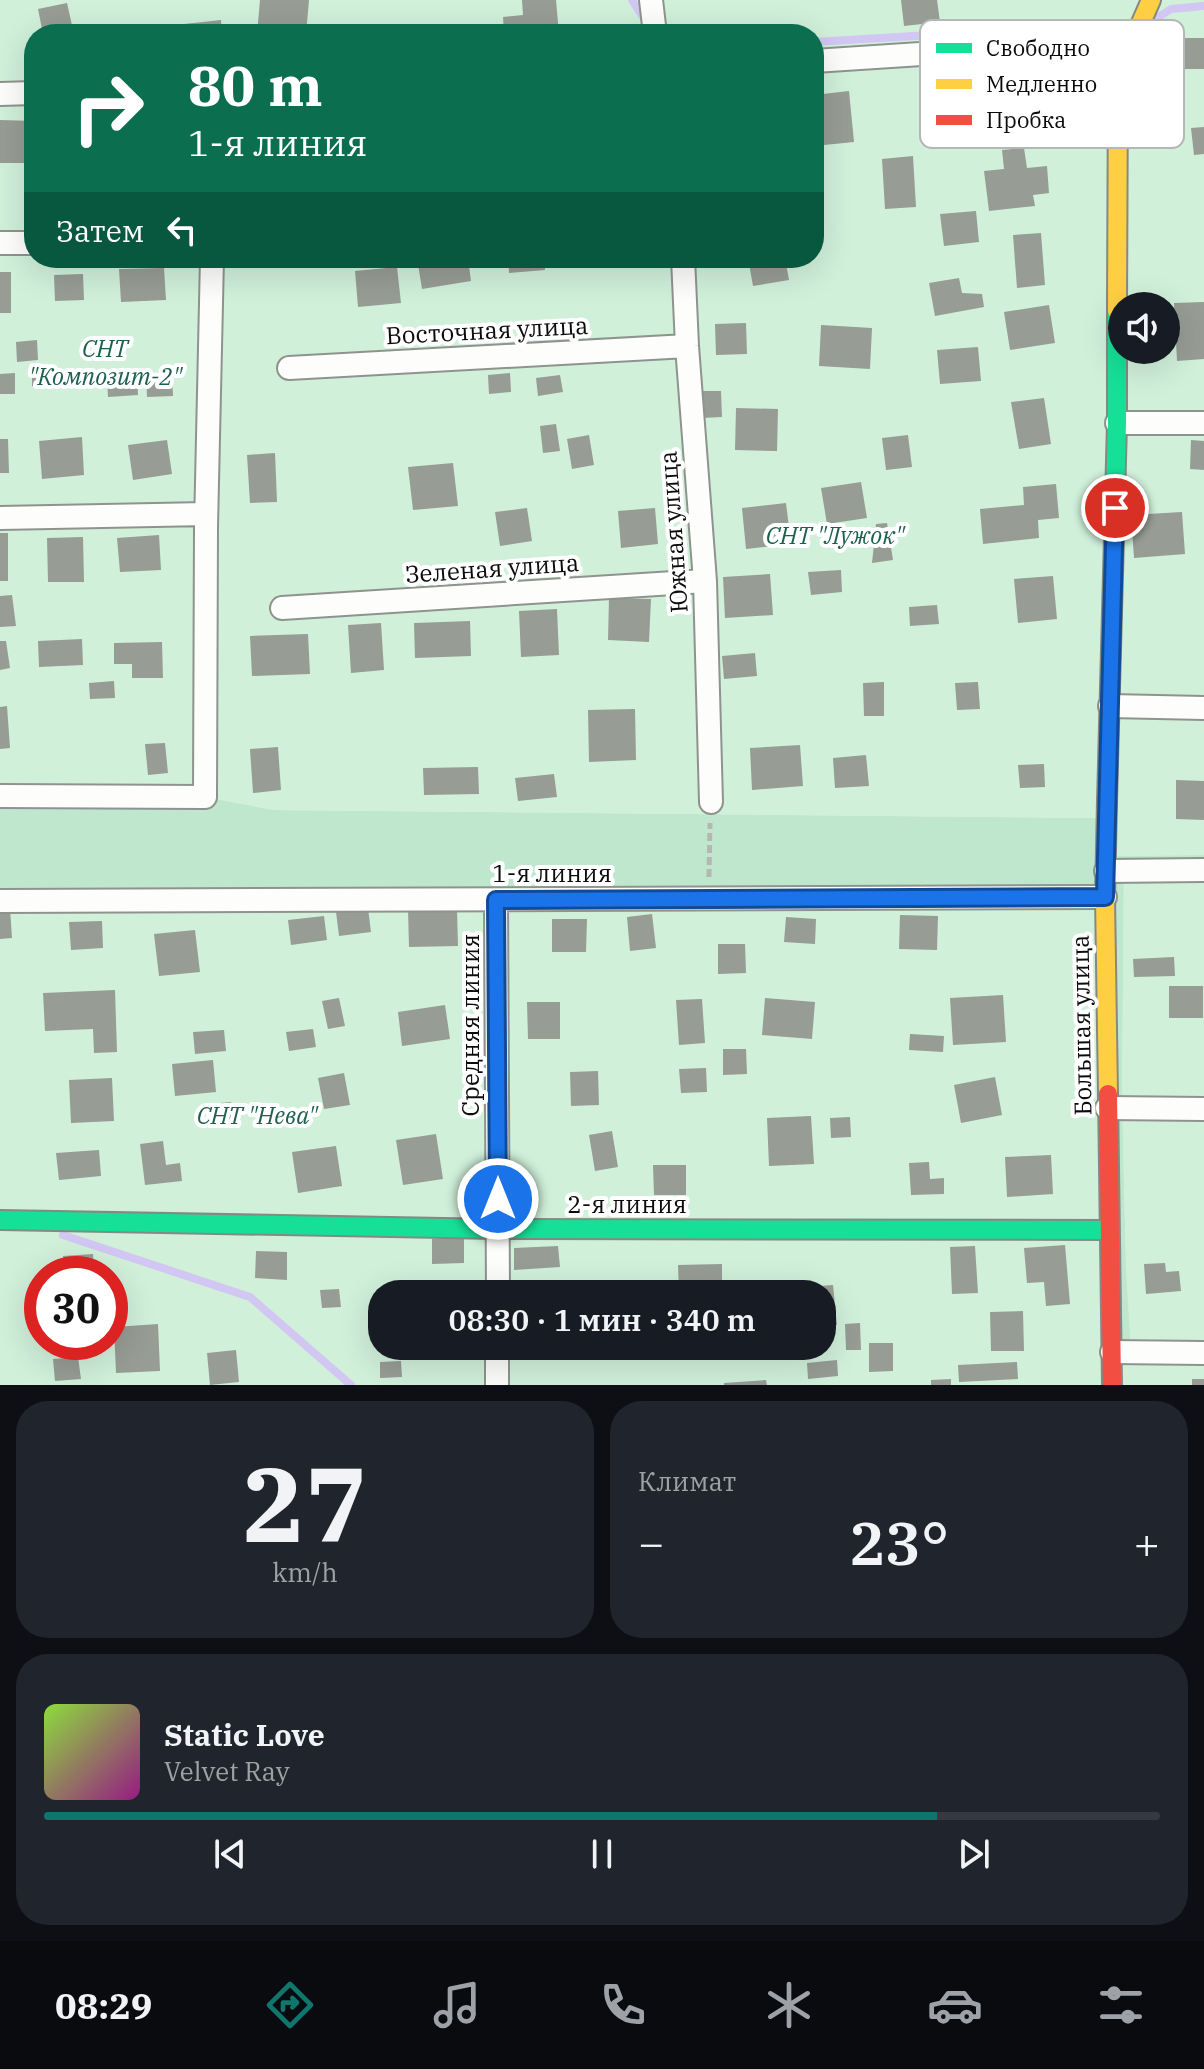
<!DOCTYPE html>
<html lang="ru">
<meta charset="utf-8">
<style>
body{margin:0;font-family:"IBM Plex Serif",serif;background:#20242c;color:#f1f3f6;height:100vh;display:flex;flex-direction:column;font-size:30px;white-space:nowrap}
*{box-sizing:border-box;margin:0}
p{font-size:26px;color:#9ea1a6}
.icon{flex:none;width:44px;height:44px;fill:none;stroke:currentColor;stroke-width:2;stroke-linecap:round;stroke-linejoin:round}
.map{position:relative;height:1385px;overflow:hidden}
.sheet{display:flex;flex-direction:column;gap:16px;padding:16px;background:#0d0f14;flex:1}
.sheet>*{flex:none}
.banner{position:absolute;left:24px;top:24px;width:800px;height:244px;border-radius:32px;box-shadow:0 8px 32px #0002;background:#0b6e4f;color:#fff;overflow:hidden}
.tools{position:absolute;left:1108px;top:292px;display:grid;gap:16px}
.tools a{display:grid;place-items:center;width:72px;height:72px;border-radius:50%;background:#171b24;box-shadow:0 8px 32px #0002;font-size:40px}
.speed{position:absolute;left:24px;top:1256px;display:flex;gap:16px;font-size:40px;font-weight:700;text-align:center}
.speed>*{display:grid;place-content:center;width:104px;height:104px;border-radius:50%;background:#171b24;box-shadow:0 8px 32px #0002;line-height:1}
.speed .limit{border:12px solid #d22;background:#fff;color:#111}
.pin{position:absolute;display:grid;place-items:center;width:68px;height:68px;color:#fff;margin:-34px;border:4px solid #fff;border-radius:50%;box-shadow:0 2px 8px #0007}
.me{position:absolute;width:88px;margin:-44px;rotate:0deg;stroke-linejoin:round;filter:drop-shadow(0 0 6px #0008)}
.turn{display:flex;align-items:center;gap:28px;height:168px;padding:0 32px;font-size:36px}
.turn .icon{width:104px;height:104px;stroke-width:2.5}
.turn b{display:block;font-size:56px;line-height:68px}
.then{display:flex;align-items:center;height:76px;padding:0 32px;background:#0003;gap:16px;font-size:30px}
.big{font-size:60px;font-weight:600;line-height:1.1}
.sheet .widget{flex:1;display:flex;flex-direction:column;justify-content:center;gap:12px;min-width:0;padding:0 28px;border-radius:32px;background:#20242c}
.sheet .dial{align-items:center;gap:0}
.dial b{font-size:104px;line-height:1}
.song{display:flex;align-items:center;gap:24px}
.cover{width:96px;height:96px;border-radius:12px;background:linear-gradient(135deg,hsl(90 70% 55%),hsl(310 70% 35%))}
.played{height:8px;border-radius:4px;background:linear-gradient(90deg,#0f766e 80%,#363941 80%)}
.keys{display:flex;justify-content:space-around;direction:ltr}
.heat{display:flex;justify-content:space-between;align-items:center;font-size:44px;direction:ltr}
.sheet .tiles{flex:1;display:grid;gap:16px;grid-template-columns:1fr 1fr}
.widget:last-child{grid-column:span 2}
.trip{position:absolute;left:368px;top:1280px;width:468px;height:80px;border-radius:32px;background:#171b24;box-shadow:0 8px 32px #0002;font-weight:600;line-height:80px;text-align:center}
.menu{display:flex;height:128px;justify-content:space-around;align-items:center;background:#090b0e;color:#9ea1a6}
.menu .icon{width:56px;height:56px}
.menu .current{color:#0f766e}
.menu b{font-size:36px;color:#f1f3f6}
.map>svg:first-child{display:block}
.green{fill:#d0f0da;fill-rule:evenodd}
.forest{fill:#bee7ce}
.lines{fill:none;stroke-linecap:round;stroke-linejoin:round}
.stream{stroke:#d2c6f2;stroke-width:8}
.building{fill:#979c95}
.street-casing{stroke:#8f938d;stroke-width:26}
.fast-casing{stroke:#858984;stroke-width:22}
.slow-casing{stroke:#858984;stroke-width:22}
.jam-casing{stroke:#858984;stroke-width:22}
.path{stroke:#b6b7b5;stroke-width:5;stroke-dasharray:8 4;stroke-linecap:butt}
.street{stroke:#fdfefc;stroke-width:22}
.fast{stroke:#16e098;stroke-width:18}
.slow{stroke:#ffcf43;stroke-width:18}
.jam{stroke:#f24e42;stroke-width:18}
.route-casing{stroke:#114b97;stroke-width:20}
.route{stroke:#1a73e8;stroke-width:14}
.labels{text-anchor:middle;stroke-width:8;stroke-linejoin:round;paint-order:stroke}
.street-label{font-size:24px;fill:#0b0b0b;stroke:#fff}
.park-label{font-size:24px;font-style:italic;fill:#1e604d;stroke:#fff}
.key{fill:#fff;stroke:#b6b6b6;stroke-width:2}
.key-label{font-size:22px;fill:#0b0b0b}
</style>
<div class="map">
<svg width="1204" height="1385" viewBox="0 0 1204 1385">
<rect width="100%" height="100%" fill="#f1faee"/>
<path class="green" d="M0,0H1204V855L1106,856L1107,818L274,810L205,797L0,796ZM34,34H814V258H34ZM1122,306H1166V350H1122Z
M1204,870V1385H0V901L1105,900L1131,1351L1126,1267L1122,1094L1124,871ZM42,1274H110V1342H42ZM382,1294H822V1346H382Z"/>
<path class="forest" d="M0,796L205,797L274,810L1107,818V856L1204,855V870L1124,871L1122,1094L1126,1267L1131,1352L1112,1347L1105,900L0,901Z"/>
<g class="lines">
<path class="stream" d="M632,0L647,23
M1154,20L1171,9L1204,6
M814,42L1133,23
M63,1235L250,1297L351,1385"/>
</g>
<path class="building" d="M260,0H309L306,34H257Z
M522,0H556L559,34H504L503,17L523,15Z
M901,0H937L940,22L904,26Z
M67,3L74,34H43L38,9Z
M221,20L222,34H185L184,24Z
M1173,38H1204V69H1174Z
M849,91L854,142L814,146V95Z
M0,120L34,121V163H0Z
M1204,127V154L1194,155L1191,128Z
M1024,148L1027,168L1047,166L1049,193L1033,195L1035,206L989,211L984,171L1004,169L1002,150Z
M913,156L916,207L885,209L882,159Z
M976,211L979,242L944,246L940,214Z
M1041,233L1045,285L1017,288L1013,235Z
M417,258H468L471,281L422,289Z
M508,258H544L545,270L509,273Z
M748,258H785L789,280L753,286Z
M397,267L401,303L358,307L355,271Z
M164,268L166,300L121,302L119,269Z
M0,272H11V313H0Z
M83,274L84,300L55,301L54,275Z
M959,278L962,293L982,294L984,307L935,316L929,283Z
M1204,302V359L1177,361L1174,303Z
M1049,305L1055,343L1010,350L1004,312Z
M746,323L747,354L716,355L715,324Z
M821,325L872,328L870,369L819,366Z
M37,340L38,360L17,362L16,342Z
M978,347L981,381L940,384L937,350Z
M32,372H51V386H32Z
M15,373V394H0V374Z
M510,373L511,392L489,394L488,375Z
M146,374H172L173,396L147,397Z
M137,375L138,395L108,397L107,377Z
M560,375L563,392L538,396L536,378Z
M701,391H721L722,417L702,418Z
M1044,398L1051,444L1019,449L1011,402Z
M736,408L778,409L777,451L735,450Z
M556,424L560,451L543,453L540,426Z
M589,435L594,465L572,469L567,439Z
M908,435L912,467L886,470L882,438Z
M82,437L84,475L42,479L39,441Z
M0,439H8L9,473H0Z
M167,440L172,474L133,480L128,445Z
M1191,440L1204,441V470L1190,469Z
M275,453L277,502L250,503L247,455Z
M453,463L458,506L413,510L408,467Z
M861,482L867,518L827,524L821,488Z
M1056,484L1059,518L1038,520L1039,538L983,544L980,509L1024,505L1023,487Z
M786,503L791,544L746,549L742,508Z
M527,508L532,541L500,546L495,512Z
M655,508L658,544L621,548L618,511Z
M1182,512L1185,554L1134,558L1131,515Z
M887,523L893,560L872,563L876,524Z
M0,533H8V581H0Z
M159,535L161,570L120,572L117,538Z
M83,537L84,582H48L47,538Z
M841,570L842,592L811,595L808,572Z
M770,574L773,615L725,618L723,577Z
M1053,576L1057,619L1018,623L1014,579Z
M12,595L16,626L0,627V596Z
M609,598L651,599L649,642L608,640Z
M937,605L939,624L910,626L909,607Z
M557,609L559,655L521,657L519,611Z
M470,621L471,656L415,658L414,623Z
M381,623L384,670L351,673L348,625Z
M308,634L310,674L252,676L250,636Z
M82,639L83,665L39,667L38,641Z
M0,641H6L10,668L0,670Z
M162,642L163,678H132V664H114V643Z
M755,653L757,676L724,679L722,656Z
M114,681L115,698L90,699L89,683Z
M884,682V716H864L863,683Z
M978,682L980,709L957,710L955,683Z
M7,706L10,748L0,749V707Z
M635,709L636,760L589,762L588,710Z
M165,743L168,773L148,775L145,744Z
M800,745L803,786L752,790L750,748Z
M278,747L281,790L253,793L250,749Z
M866,755L869,786L835,788L833,758Z
M1044,764L1045,787L1020,788L1018,765Z
M478,767L479,794L424,795L423,768Z
M554,774L557,797L518,801L515,778Z
M1176,780L1204,781V820L1176,819Z
M0,908H10L12,938L0,939Z
M368,908L371,932L339,936L336,912Z
M408,910H457L458,946L409,947Z
M652,914L656,948L630,951L627,917Z
M900,915L938,916L937,950L899,949Z
M324,916L327,940L291,945L288,920Z
M786,917L816,919L815,944L784,942Z
M552,919H587L586,952H552Z
M102,921L103,948L71,950L69,922Z
M195,930L200,972L159,976L154,934Z
M718,944H745L746,973L718,974Z
M1174,957L1175,976L1134,977L1133,959Z
M1169,986H1203V1018H1169Z
M115,990L117,1052L94,1053L93,1029L45,1031L43,993Z
M1003,995L1006,1042L953,1045L950,998Z
M339,998L345,1026L328,1029L322,1001Z
M765,998L815,1002L812,1039L762,1035Z
M702,999L705,1043L679,1045L676,1000Z
M527,1002H560V1039H528Z
M445,1005L450,1039L402,1046L398,1012Z
M313,1029L316,1047L289,1051L286,1032Z
M224,1030L226,1051L195,1054L193,1032Z
M910,1034L944,1036L943,1052L909,1050Z
M723,1049H746L747,1074L723,1075Z
M213,1060L216,1092L175,1096L172,1064Z
M706,1068L707,1092L681,1093L679,1069Z
M598,1071L599,1105L571,1106L570,1072Z
M344,1073L350,1105L324,1109L318,1078Z
M995,1077L1002,1115L961,1123L954,1085Z
M112,1078L114,1121L71,1123L69,1080Z
M231,1102L233,1124L211,1126L209,1104Z
M811,1116L814,1164L769,1166L767,1118Z
M850,1117L851,1137L831,1138L830,1118Z
M612,1131L618,1167L595,1171L589,1135Z
M436,1134L443,1179L403,1185L396,1140Z
M163,1141L166,1165L180,1163L182,1181L145,1185L140,1144Z
M336,1146L342,1186L298,1193L292,1152Z
M99,1150L101,1176L59,1180L56,1153Z
M1051,1155L1053,1194L1007,1197L1005,1157Z
M929,1162L930,1179L944,1178V1194L911,1195L909,1163Z
M653,1165H686V1195H654Z
M432,1239H464V1263L432,1264Z
M1065,1245L1070,1304L1046,1306L1044,1282L1027,1283L1024,1248Z
M558,1246L560,1267L514,1270V1248Z
M975,1246L978,1293L952,1294L950,1247Z
M256,1251L287,1252V1280L255,1278Z
M93,1254L94,1274H64L63,1256Z
M1165,1263L1166,1272L1179,1271L1181,1291L1146,1294L1144,1264Z
M722,1264V1294H679L678,1265Z
M833,1285L837,1325L822,1327V1294H792L791,1288Z
M339,1289L341,1307L322,1308L320,1290Z
M1023,1311L1024,1351H991L990,1312Z
M860,1323L861,1350H846L845,1324Z
M158,1324L160,1371L116,1373L114,1327Z
M869,1343H893V1371L869,1372Z
M236,1350L239,1382L210,1385L207,1353Z
M78,1357L81,1379L55,1381L53,1359Z
M837,1360L838,1376L808,1379L807,1363Z
M401,1361L402,1377L380,1378V1362Z
M1017,1362L1018,1379L959,1382L958,1365Z
M951,1379V1385H931V1380Z
M1192,1379H1204V1385H1192Z
M766,1380L767,1385H724V1383Z"/>
<g class="lines">
<g class="street-casing">
<path id="street" d="M651,0L655,34
M814,61L1134,40
M0,94L34,93
M0,243H34
M683,258L687,346L705,581L711,802
M289,368L687,346
M1117,423H1204
M0,518L206,514
M282,608L705,581
M1110,706L1204,708
M0,796L205,797L206,527L212,258
M1106,871L1204,870
M496,900L498,1294
M0,901L1105,897
M1107,1108L1204,1109
M1112,1352L1204,1353
M497,1385V1346"/>
</g>
<g class="fast-casing">
<path id="fast" d="M1107,801L1117,423V311
M0,1220L498,1229L1109,1230"/>
</g>
<g class="slow-casing">
<path id="slow" d="M1117,311L1118,75L1151,0
M1107,801L1105,897L1108,1094"/>
</g>
<g class="jam-casing">
<path id="jam" d="M1108,1094L1112,1385"/>
</g>
<path class="path" d="M709,877L710,823"/>
<use href="#street" class="street"/>
<use href="#fast" class="fast"/>
<use href="#slow" class="slow"/>
<use href="#jam" class="jam"/>
</g>
<g class="lines">
<g class="route-casing">
<path id="route" d="M498,1199L496,900L1105,897L1115,508"/>
</g>
<use href="#route" class="route"/>
</g>
<g class="labels">
<g class="street-label">
<text transform="translate(487 331) rotate(-3)" y="8">Восточная улица</text>
<text transform="translate(674 532) rotate(-94)" y="8">Южная улица</text>
<text transform="translate(492 569) rotate(-4)" y="8">Зеленая улица</text>
<text x="552" y="882">1-я линия</text>
<text transform="translate(471 1025) rotate(-90)" y="8">Средняя линия</text>
<text transform="translate(1082 1025) rotate(-91)" y="8">Большая улица</text>
<text x="627" y="1213">2-я линия</text>
</g>
<g class="park-label">
<text x="105" y="357">СНТ<tspan x="105" dy="28">"Композит-2"</tspan></text>
<text x="835" y="544">СНТ "Лужок"</text>
<text x="257" y="1124">СНТ "Нева"</text>
</g>
</g>
<rect x="920" y="20" width="264" height="128" rx="12" class="key"/>
<rect x="936" y="43" width="36" height="10" fill="#16e098"/>
<rect x="936" y="79" width="36" height="10" fill="#ffcf43"/>
<rect x="936" y="115" width="36" height="10" fill="#f24e42"/>
<g class="key-label">
<text x="986" y="56">Свободно</text>
<text x="986" y="92">Медленно</text>
<text x="986" y="128">Пробка</text>
</g>
</svg>
<div class="tools">
<a><svg class="icon" aria-label="sound" viewBox="0 0 24 24"><path d="M4 9h4l5-4v14l-5-4H4zM17 9q2 3 0 6"/></svg></a>
</div>
<div class="speed"><div class="limit">30</div></div>
<div class="pin" style="left:1115px;top:508px;background:#d93025"><svg class="icon" aria-label="arrive" viewBox="0 0 24 24"><path d="M6 21V4h12l-3 4 3 4H6"/></svg></div>
<svg class="me" style="left:498px;top:1199px" viewBox="-20 -20 40 40"><circle r="17" fill="#1a73e8" stroke="#fff" stroke-width="3"/><path d="M0-11L8 9 0 5-8 9z" fill="#fff"/></svg>
<div class="trip">08:30 · 1 мин · 340 m</div>
<div class="banner">
<div class="turn"><svg class="icon" aria-label="right" viewBox="0 0 24 24"><path d="M7 20v-9h11M14 6l5 5-5 5"/></svg><div><b>80 m</b>1-я линия</div></div>
<div class="then">Затем<svg class="icon" aria-label="left" viewBox="0 0 24 24"><path d="M17 20v-9H6M10 6l-5 5 5 5"/></svg></div>
</div>
</div>
<section class="sheet">
<div class="tiles">
<div class="widget dial"><b>27</b><p>km/h</p></div>
<div class="widget"><p>Климат</p>
<div class="heat"><a>−</a><b class="big">23°</b><a>+</a></div>
</div>
<div class="widget">
<div class="song"><i class="cover"></i><div><b>Static Love</b><p>Velvet Ray</p></div></div>
<div class="played"></div>
<div class="keys"><svg class="icon" aria-label="previous" viewBox="0 0 24 24"><path d="M18 5L8 12l10 7zM5 5v14"/></svg><svg class="icon" aria-label="pause" viewBox="0 0 24 24"><path d="M8 5v14M16 5v14"/></svg><svg class="icon" aria-label="next" viewBox="0 0 24 24"><path d="M6 5l10 7-10 7zM19 5v14"/></svg></div>
</div>
</div>
</section>
<nav class="menu">
<b>08:29</b>
<svg class="icon current" aria-label="directions" viewBox="0 0 24 24"><path d="M12 3l9 9-9 9-9-9zM9 14v-3h6M13 9l2 2-2 2"/></svg>
<svg class="icon" aria-label="music" viewBox="0 0 24 24"><path d="M9 18V5l10-2v13"/><circle cx="6" cy="18" r="3"/><circle cx="16" cy="16" r="3"/></svg>
<svg class="icon" aria-label="phone" viewBox="0 0 24 24"><path d="M5 4h4l2 5-3 2q2 4 5 5l2-3 5 2v4C11 20 4 13 5 4z"/></svg>
<svg class="icon" aria-label="climate" viewBox="0 0 24 24"><path d="M12 3v18M4 7l16 10M4 17L20 7"/></svg>
<svg class="icon" aria-label="car" viewBox="0 0 24 24"><path d="M5 17H2v-5l4-1 3-4h7l3 4 3 1v5h-3M9 17h6M6 11h13"/><circle cx="7" cy="17" r="2"/><circle cx="17" cy="17" r="2"/></svg>
<svg class="icon" aria-label="filters" viewBox="0 0 24 24"><path d="M4 7h16M4 17h16"/><circle cx="9" cy="7" r="2"/><circle cx="15" cy="17" r="2"/></svg>
</nav>
